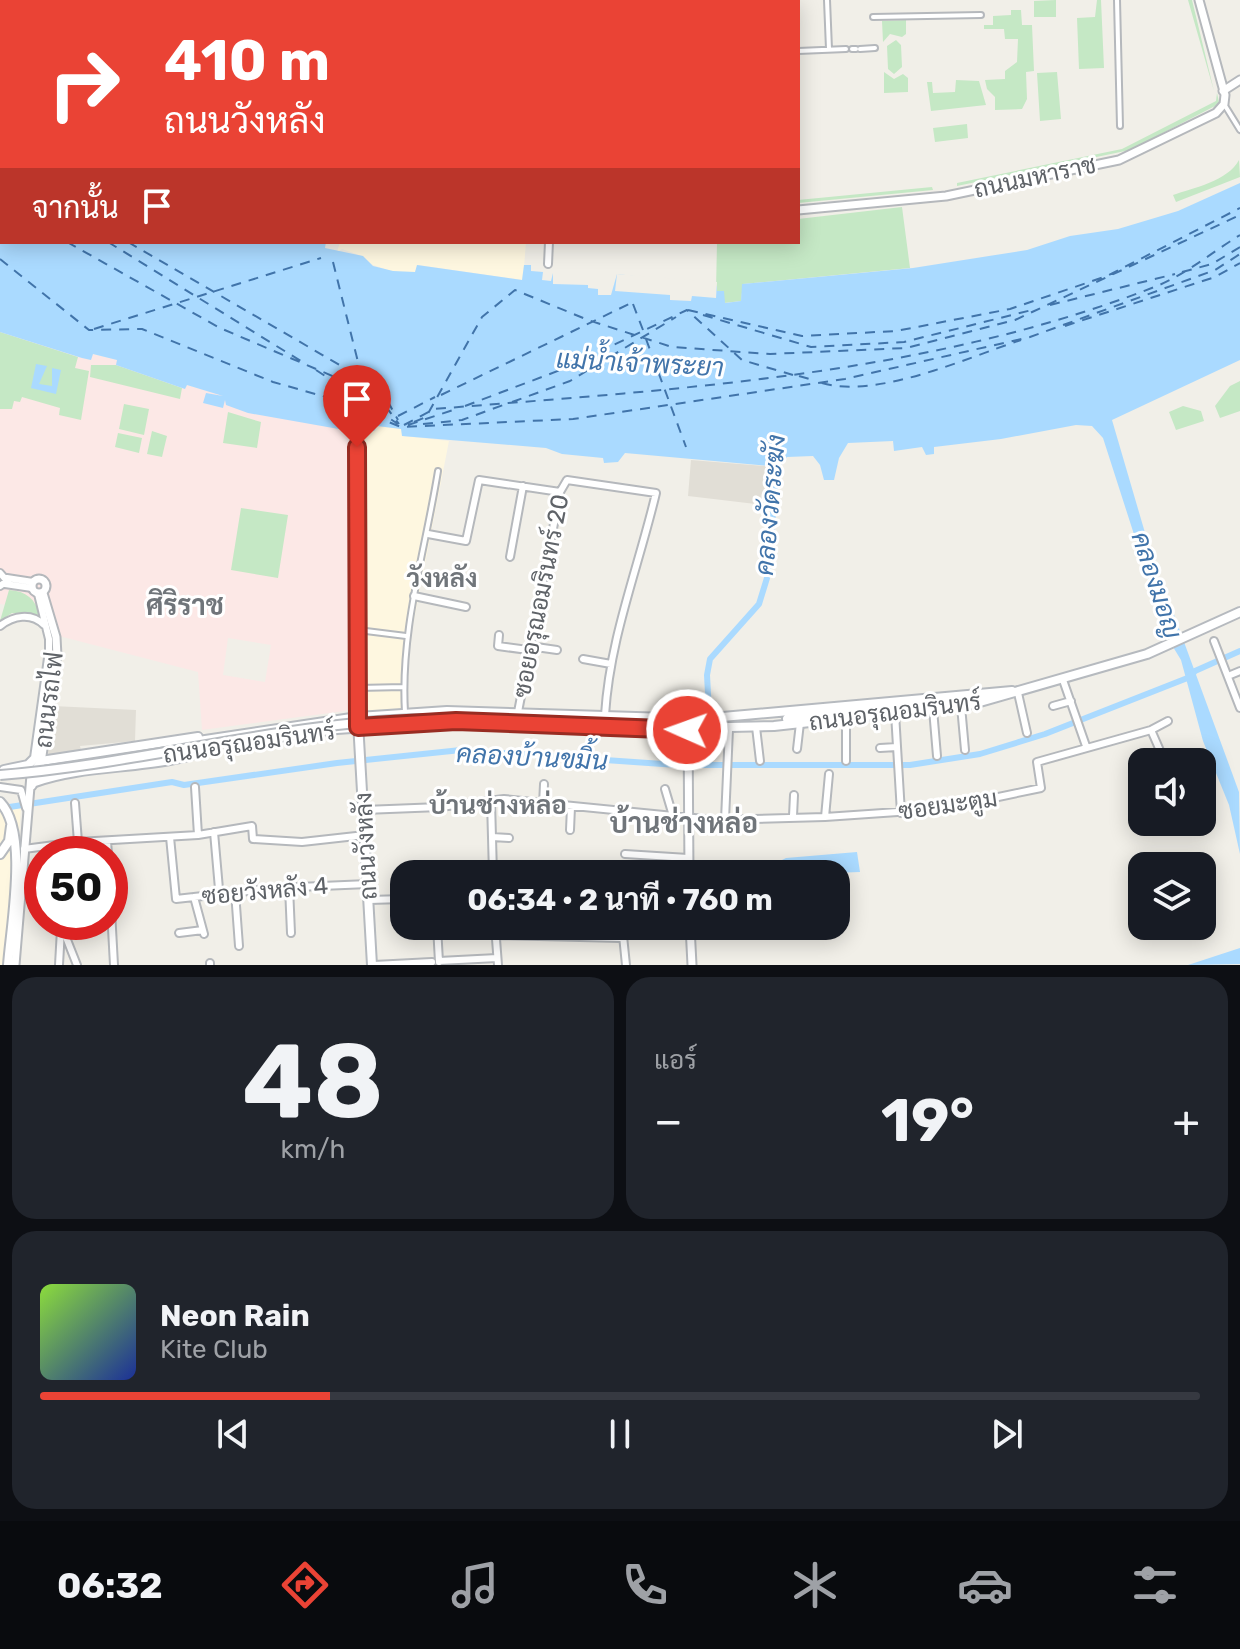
<!DOCTYPE html>
<html lang="th">
<meta charset="utf-8">
<style>
body{margin:0;font-family:Rubik,Sarabun,sans-serif;background:#20242c;color:#f1f3f6;height:100vh;display:flex;flex-direction:column;font-size:30px;white-space:nowrap}
*{box-sizing:border-box;margin:0}
p{font-size:26px;color:#9ea1a6}
.icon{flex:none;width:44px;height:44px;fill:none;stroke:currentColor;stroke-width:2;stroke-linecap:round;stroke-linejoin:round}
.map{position:relative;height:965px;overflow:hidden}
.details{display:flex;flex-direction:column;gap:12px;padding:12px;background:#0d0f14;flex:1}
.details>*{flex:none}
.hud{position:absolute;left:0px;top:0px;width:800px;height:244px;box-shadow:0 4px 20px #0003;background:#ea4335;color:#fff;overflow:hidden}
.fabs{position:absolute;left:1128px;top:748px;display:grid;gap:16px}
.fabs a{display:grid;place-items:center;width:88px;height:88px;border-radius:16px;background:#171b24;box-shadow:0 4px 20px #0003;font-size:40px}
.speed{position:absolute;left:24px;top:836px;display:flex;gap:16px;font-size:40px;font-weight:700;text-align:center}
.speed>*{display:grid;place-content:center;width:104px;height:104px;border-radius:50%;background:#171b24;box-shadow:0 4px 20px #0003;line-height:1}
.speed .limit{border:12px solid #d22;background:#fff;color:#111}
.pin{position:absolute;display:grid;place-items:center;width:68px;height:68px;color:#fff;margin:-82px -34px;border-radius:50% 50% 50% 0;rotate:-45deg;box-shadow:0 0 8px #0007}
.pin .icon{rotate:45deg}
.me{position:absolute;width:88px;margin:-44px;rotate:272deg;stroke-linejoin:round;filter:drop-shadow(0 0 6px #0008)}
.turn{display:flex;align-items:center;gap:28px;height:168px;padding:0 32px;font-size:36px}
.turn .icon{width:104px;height:104px;stroke-width:2.5}
.turn b{display:block;font-size:56px;line-height:68px}
.then{display:flex;align-items:center;height:76px;padding:0 32px;background:#0003;gap:16px;font-size:30px}
.big{font-size:60px;font-weight:700;line-height:1.1}
.details .tile{flex:1;display:flex;flex-direction:column;justify-content:center;gap:12px;min-width:0;padding:0 28px;border-radius:24px;background:#20242c}
.details .dial{align-items:center;gap:0}
.dial b{font-size:104px;line-height:1}
.song{display:flex;align-items:center;gap:24px}
.cover{width:96px;height:96px;border-radius:12px;background:linear-gradient(135deg,hsl(90 70% 55%),hsl(230 70% 35%))}
.played{height:8px;border-radius:4px;background:linear-gradient(90deg,#ea4335 25%,#363941 25%)}
.keys{display:flex;justify-content:space-around;direction:ltr}
.heat{display:flex;justify-content:space-between;align-items:center;font-size:44px;direction:ltr}
.details .tiles{flex:1;display:grid;gap:12px;grid-template-columns:1fr 1fr}
.tile:last-child{grid-column:span 2}
.trip{position:absolute;left:390px;top:860px;width:460px;height:80px;border-radius:24px;background:#171b24;box-shadow:0 4px 20px #0003;font-weight:700;line-height:80px;text-align:center}
.dock{display:flex;height:128px;justify-content:space-around;align-items:center;background:#090b0e;color:#9ea1a6}
.dock .icon{width:56px;height:56px}
.dock .selected{color:#ea4335}
.dock b{font-size:36px;color:#f1f3f6}
.map>svg:first-child{display:block}
.commercial{fill:#fef7e0}
.education{fill:#e1ded6}
.medical{fill:#fce8e6;fill-rule:evenodd}
.green{fill:#c5e8c5}
.water{fill:#aadaff}
.pier{fill:#f1efe8}
.lines{fill:none;stroke-linecap:round;stroke-linejoin:round}
.canal{stroke:#aadaff;stroke-width:6}
.ferry{stroke:#4174aa;stroke-width:2;stroke-dasharray:10 8;stroke-linecap:butt}
.pedestrian-casing{stroke:#b5b8bc;stroke-width:8}
.minor-casing{stroke:#b5b8bc;stroke-width:10}
.tertiary-casing{stroke:#b5b8bc;stroke-width:11}
.secondary-casing{stroke:#b6babf;stroke-width:12}
.pedestrian{stroke:#fff;stroke-width:4}
.minor{stroke:#fff;stroke-width:6}
.tertiary{stroke:#fff;stroke-width:7}
.secondary{stroke:#fff;stroke-width:8}
.secondary-bridge-casing{stroke:#b6babf;stroke-width:12;stroke-linecap:butt}
.secondary-bridge{stroke:#fff;stroke-width:8}
.route-casing{stroke:#982c22;stroke-width:20}
.route{stroke:#ea4335;stroke-width:14}
.labels{text-anchor:middle;stroke-width:6;stroke-linejoin:round;paint-order:stroke}
.street-label{font-size:24px;fill:#5f6368;stroke:#fff}
.water-label{font-size:26px;font-style:italic;fill:#4174aa;stroke:#fff}
.neighbourhood-label{font-size:26px;font-weight:bold;fill:#70757a;stroke:#fff}
.quarter-label{font-size:28px;font-weight:bold;fill:#70757a;stroke:#fff}
</style>
<div class="map">
<svg width="1240" height="965" viewBox="0 0 1240 965">
<rect width="100%" height="100%" fill="#f1efe8"/>
<path class="commercial" d="M340,242H526L523,280L418,265L415,272H394L373,265L362,256L342,249L337,252Z
M377,426L403,429V436L449,441L407,656L408,710L361,713L364,430L375,431Z
M21,808L9,965H0V811Z"/>
<path class="education" d="M0,0H128L129,2L2,4Z
M233,0H415L232,2Z
M691,460L776,467L773,506L688,496Z
M53,706L136,710L135,741L80,746L81,750L48,755Z"/>
<path class="medical" d="M0,332L82,358L92,354L118,360L117,365L184,389L186,385L223,395L278,417L350,431L352,707L345,711L202,730L198,672L59,636L53,610L0,604ZM228,638L271,645L265,682L223,675Z"/>
<path class="green" d="M1056,0V17H1034V1Z
M1097,0H1101L1104,68L1079,69L1077,18L1095,17Z
M1188,0H1192L1214,91Z
M1011,10H1021L1022,25H1032L1034,71L1026,72L1027,99L1022,109L995,110V97L987,89L985,80L1005,79V71L1017,62L1018,39H1005L1004,29H984V25H993V16L1011,15Z
M906,20V34L902,37L890,34L883,42L882,21Z
M896,40L901,45L902,67L894,74L888,69L887,46Z
M884,72L894,79L903,74L908,78V92L884,93Z
M1057,72L1061,119L1040,121L1037,73Z
M956,80L979,81L986,105L931,111L927,82H932L933,93L955,92Z
M1217,93L1219,102L1215,106L1130,150L957,186V183L1122,149L1216,101Z
M967,124L968,138L935,142L933,128Z
M1239,160L1240,177L1176,202L1173,195C1193,188 1228,181 1239,160Z
M932,187L933,190L798,203V200Z
M902,207L910,268L743,284L741,301L724,303L716,291L717,242H798V219Z
M0,332L78,357L75,368L89,371L81,420L59,415L60,408L22,397L20,402L14,401L12,409H0Z
M91,365H116L182,388L180,399L90,377Z
M1240,381V411L1220,418L1215,406L1230,386Z
M124,404L149,409L144,435L119,429Z
M1183,406L1201,411L1204,421L1176,430L1169,412Z
M228,412L261,422L257,448L223,443Z
M152,431L167,436L162,457L147,454Z
M118,433L142,438L139,453L115,447Z
M241,508L288,515L278,578L231,570Z
M9,590C26,591 36,599 39,615L12,613L0,621Z"/>
<path class="water" d="M0,64L2,242H326L325,248L363,256L373,266L393,271L415,272L417,265L522,280L524,265H531V271L543,272L542,280L551,281L553,273V284L588,285V288L598,289V295H611L617,274L717,286V291H724L725,303L741,301L742,284L913,268L1027,250L1070,236L1118,229L1178,211L1240,183V360L1112,420L1160,584L1169,601L1239,792L1240,854L1229,805L1203,741L1181,660L1167,637L1103,438L1092,426L1076,425L1001,439L934,447V454L926,455L922,447L894,451L893,441L848,443L839,458L834,480H824L820,465L813,456L787,457L780,467L625,453L618,462L604,463L603,458L562,454L546,448L402,436L401,429L377,426L374,431L358,429V424H350V431L248,413L226,405L225,400L223,408L203,403L206,393L223,396L187,385L185,389L116,365L117,360L93,354L91,360L82,358L0,332Z
M36,364L47,366L39,384L52,386V368L61,370L56,394L31,388Z
M857,852L860,872L807,874L793,866L776,871L778,862L786,858Z
M1240,948V964L1188,965Z"/>
<path class="pier" d="M617,274L717,282L716,298L692,296L691,301L670,300V295L615,291Z"/>
<g class="lines">
<path class="canal" d="M695,766L698,742L709,712L707,675L710,659L759,604L767,578L778,460
M3,808L172,782L184,785L337,763L461,750L677,765H910L980,754L1045,734L1190,677L1195,671L1240,651"/>
<path class="ferry" d="M0,167L2,168
M0,171L2,172
M0,204L2,205
M67,242L220,328L377,395L399,424
M108,242L304,363
M128,242L381,389L398,420
M0,259L89,330L142,329L273,382L326,397L401,427L573,419L845,379L1030,337L1215,270L1240,254
M333,262L373,422
M1182,272L1212,264L1240,247
M633,304L643,330
M1050,305L1175,274
M688,310L802,336L896,331L1010,309L1107,276L1240,208
M703,315L811,347L904,342L1036,309
M1065,326L1215,277L1240,263
M94,329L321,258
M646,339L686,447
M316,370L398,424
M799,376L816,381
M822,383C878,399 966,358 1021,340
M441,395L629,304
M512,402L570,381L676,317
M465,406L563,369L687,310L742,360L793,375
M398,416L435,397
M414,422L426,417L482,317L515,290L588,320L672,347L770,354L906,348L1015,320L1240,215
M423,424L462,420L506,404
M404,425L434,409C678,389 927,376 1157,286C1186,274 1214,251 1240,235
M408,425L459,408"/>
<g class="pedestrian-casing">
<path id="pedestrian" d="M827,0L829,49
M1117,0L1120,126
M873,17L981,15
M852,49H856
M860,49L875,48
M798,51L846,49
M1224,104L1240,130
M358,630L406,636
M358,688L403,687
M405,712C400,630 425,552 438,471"/>
</g>
<g class="minor-casing">
<path id="minor" d="M0,9L2,11
M548,264L549,242
M357,447L358,717
M428,534L466,541L479,480L560,492
M510,557L523,486
M0,573L7,581L0,586
M7,578L33,582
M5,584L32,588
M38,594L49,639V658
M414,596L466,607
M0,626C13,616 31,612 44,625
M499,635L498,646L528,650
M1214,641L1240,708
M529,646L557,650
M583,659L611,664
M1228,676L1240,671
M1063,680L1086,746
M1018,693L1027,733
M961,706L965,750
M1053,706L1071,701
M933,709L937,756
M518,712L560,492L567,480L656,493C638,569 610,637 605,715
M895,713L901,813
M756,727L760,761
M1151,730L1165,762
M880,748L897,747
M797,749L800,723
M846,761V718
M0,787L21,790L26,808
M195,787L198,835
M665,789L673,816
M1202,800L1205,799
M491,801L493,874
M75,803L78,842
M543,805L544,784
M364,810L440,807L504,799L714,820L825,817L941,809L1041,788L1037,762L1151,730L1168,721
M793,816L794,795
M825,817L829,774
M1139,818L1142,817
M725,820L729,729
M570,830L571,807
M214,832L219,889
M170,837L176,899L275,888L368,884
M492,837L509,838
M107,841L108,854
M24,849L78,842L198,835L252,826L253,839L302,842L365,835
M625,854L688,858
M474,870H493
M493,871H540
M22,880L42,881
M289,887L291,933
M110,892L114,965
M235,892L239,946
M194,897L204,934
M369,900L404,899
M60,922L77,965
M437,926L439,962
M495,926L498,965
M622,926L626,965
M179,933L203,930
M496,935L621,938
M439,961L497,958
M210,963V965
M59,965L61,929
M374,965L432,962"/>
</g>
<g class="tertiary-casing">
<path id="tertiary" d="M558,0L565,2
M424,2V0
M664,2L667,0
M708,2V0
M1223,91L1240,80
M798,210L946,196L1119,160L1216,113L1224,104L1225,95L1199,0
M32 586a7 7 0 1 1 14 0a7 7 0 1 1-14 0Z
M688,724L689,874
M32,786L40,769L57,656L56,637L43,593
M690,926L692,965
M15,965L31,775L41,761"/>
</g>
<g class="secondary-casing">
<path id="secondary" d="M787,719L960,697
M358,722L372,965
M642,729L774,726L973,704L1147,654L1240,612
M192,742L358,717L447,711L700,719L1012,691
M232,744L337,729L437,722
M41,761L198,737
M4,770L28,765L35,758L49,658
M35,782C89,762 163,771 212,747
M0,802C29,832 11,924 8,965
M0,854L9,841L11,826"/>
</g>
<use href="#pedestrian" class="pedestrian"/>
<use href="#minor" class="minor"/>
<use href="#tertiary" class="tertiary"/>
<use href="#secondary" class="secondary"/>
<g class="secondary-bridge-casing">
<path id="secondary-bridge" d="M0,775C127,765 251,731 378,721C489,713 599,728 711,725"/>
</g>
<use href="#secondary-bridge" class="secondary-bridge"/>
</g>
<g class="lines">
<g class="route-casing">
<path id="route" d="M357,447L358,727L456,721L687,730"/>
</g>
<use href="#route" class="route"/>
</g>
<g class="labels">
<g class="street-label">
<text transform="translate(1035 177) rotate(-12)" y="8">ถนนมหาราช</text>
<text transform="translate(541 596) rotate(-79)" y="8">ซอยอรุณอมรินทร์ 20</text>
<text transform="translate(49 700) rotate(-83)" y="8">ถนนรถไฟ</text>
<text transform="translate(895 712) rotate(-7)" y="8">ถนนอรุณอมรินทร์</text>
<text transform="translate(249 743) rotate(-8)" y="8">ถนนอรุณอมรินทร์</text>
<text transform="translate(948 805) rotate(-8)" y="8">ซอยมะตูม</text>
<text transform="translate(366 846) rotate(-93)" y="8">ถนนวังหลัง</text>
<text transform="translate(265 891) rotate(-5)" y="8">ซอยวังหลัง 4</text>
</g>
<g class="water-label">
<text transform="translate(640 363) rotate(3)" y="9">แม่น้ำเจ้าพระยา</text>
<text transform="translate(770 505) rotate(-85)" y="9">คลองวัดระฆัง</text>
<text transform="translate(1157 585) rotate(72)" y="9">คลองมอญ</text>
<text transform="translate(532 757) rotate(3)" y="9">คลองบ้านขมิ้น</text>
</g>
<g class="neighbourhood-label">
<text x="442" y="587">วังหลัง</text>
<text x="498" y="814">บ้านช่างหล่อ</text>
</g>
<g class="quarter-label">
<text x="185" y="615">ศิริราช</text>
<text x="684" y="833">บ้านช่างหล่อ</text>
</g>
</g>
</svg>
<div class="fabs">
<a><svg class="icon" aria-label="sound" viewBox="0 0 24 24"><path d="M4 9h4l5-4v14l-5-4H4zM17 9q2 3 0 6"/></svg></a>
<a><svg class="icon" aria-label="layers" viewBox="0 0 24 24"><path d="M12 4l9 5-9 5-9-5zM3 14l9 5 9-5"/></svg></a>
</div>
<div class="speed"><div class="limit">50</div></div>
<div class="pin" style="left:357px;top:447px;background:#d93025"><svg class="icon" aria-label="arrive" viewBox="0 0 24 24"><path d="M6 21V4h12l-3 4 3 4H6"/></svg></div>
<svg class="me" style="left:687px;top:730px" viewBox="-20 -20 40 40"><circle r="17" fill="#ea4335" stroke="#fff" stroke-width="3"/><path d="M0-11L8 9 0 5-8 9z" fill="#fff"/></svg>
<div class="trip">06:34 · 2 นาที · 760 m</div>
<div class="hud">
<div class="turn"><svg class="icon" aria-label="right" viewBox="0 0 24 24"><path d="M7 20v-9h11M14 6l5 5-5 5"/></svg><div><b>410 m</b>ถนนวังหลัง</div></div>
<div class="then">จากนั้น<svg class="icon" aria-label="arrive" viewBox="0 0 24 24"><path d="M6 21V4h12l-3 4 3 4H6"/></svg></div>
</div>
</div>
<section class="details">
<div class="tiles">
<div class="tile dial"><b>48</b><p>km/h</p></div>
<div class="tile"><p>แอร์</p>
<div class="heat"><a>−</a><b class="big">19°</b><a>+</a></div>
</div>
<div class="tile">
<div class="song"><i class="cover"></i><div><b>Neon Rain</b><p>Kite Club</p></div></div>
<div class="played"></div>
<div class="keys"><svg class="icon" aria-label="previous" viewBox="0 0 24 24"><path d="M18 5L8 12l10 7zM5 5v14"/></svg><svg class="icon" aria-label="pause" viewBox="0 0 24 24"><path d="M8 5v14M16 5v14"/></svg><svg class="icon" aria-label="next" viewBox="0 0 24 24"><path d="M6 5l10 7-10 7zM19 5v14"/></svg></div>
</div>
</div>
</section>
<nav class="dock">
<b>06:32</b>
<svg class="icon selected" aria-label="directions" viewBox="0 0 24 24"><path d="M12 3l9 9-9 9-9-9zM9 14v-3h6M13 9l2 2-2 2"/></svg>
<svg class="icon" aria-label="music" viewBox="0 0 24 24"><path d="M9 18V5l10-2v13"/><circle cx="6" cy="18" r="3"/><circle cx="16" cy="16" r="3"/></svg>
<svg class="icon" aria-label="phone" viewBox="0 0 24 24"><path d="M5 4h4l2 5-3 2q2 4 5 5l2-3 5 2v4C11 20 4 13 5 4z"/></svg>
<svg class="icon" aria-label="climate" viewBox="0 0 24 24"><path d="M12 3v18M4 7l16 10M4 17L20 7"/></svg>
<svg class="icon" aria-label="car" viewBox="0 0 24 24"><path d="M5 17H2v-5l4-1 3-4h7l3 4 3 1v5h-3M9 17h6M6 11h13"/><circle cx="7" cy="17" r="2"/><circle cx="17" cy="17" r="2"/></svg>
<svg class="icon" aria-label="filters" viewBox="0 0 24 24"><path d="M4 7h16M4 17h16"/><circle cx="9" cy="7" r="2"/><circle cx="15" cy="17" r="2"/></svg>
</nav>
